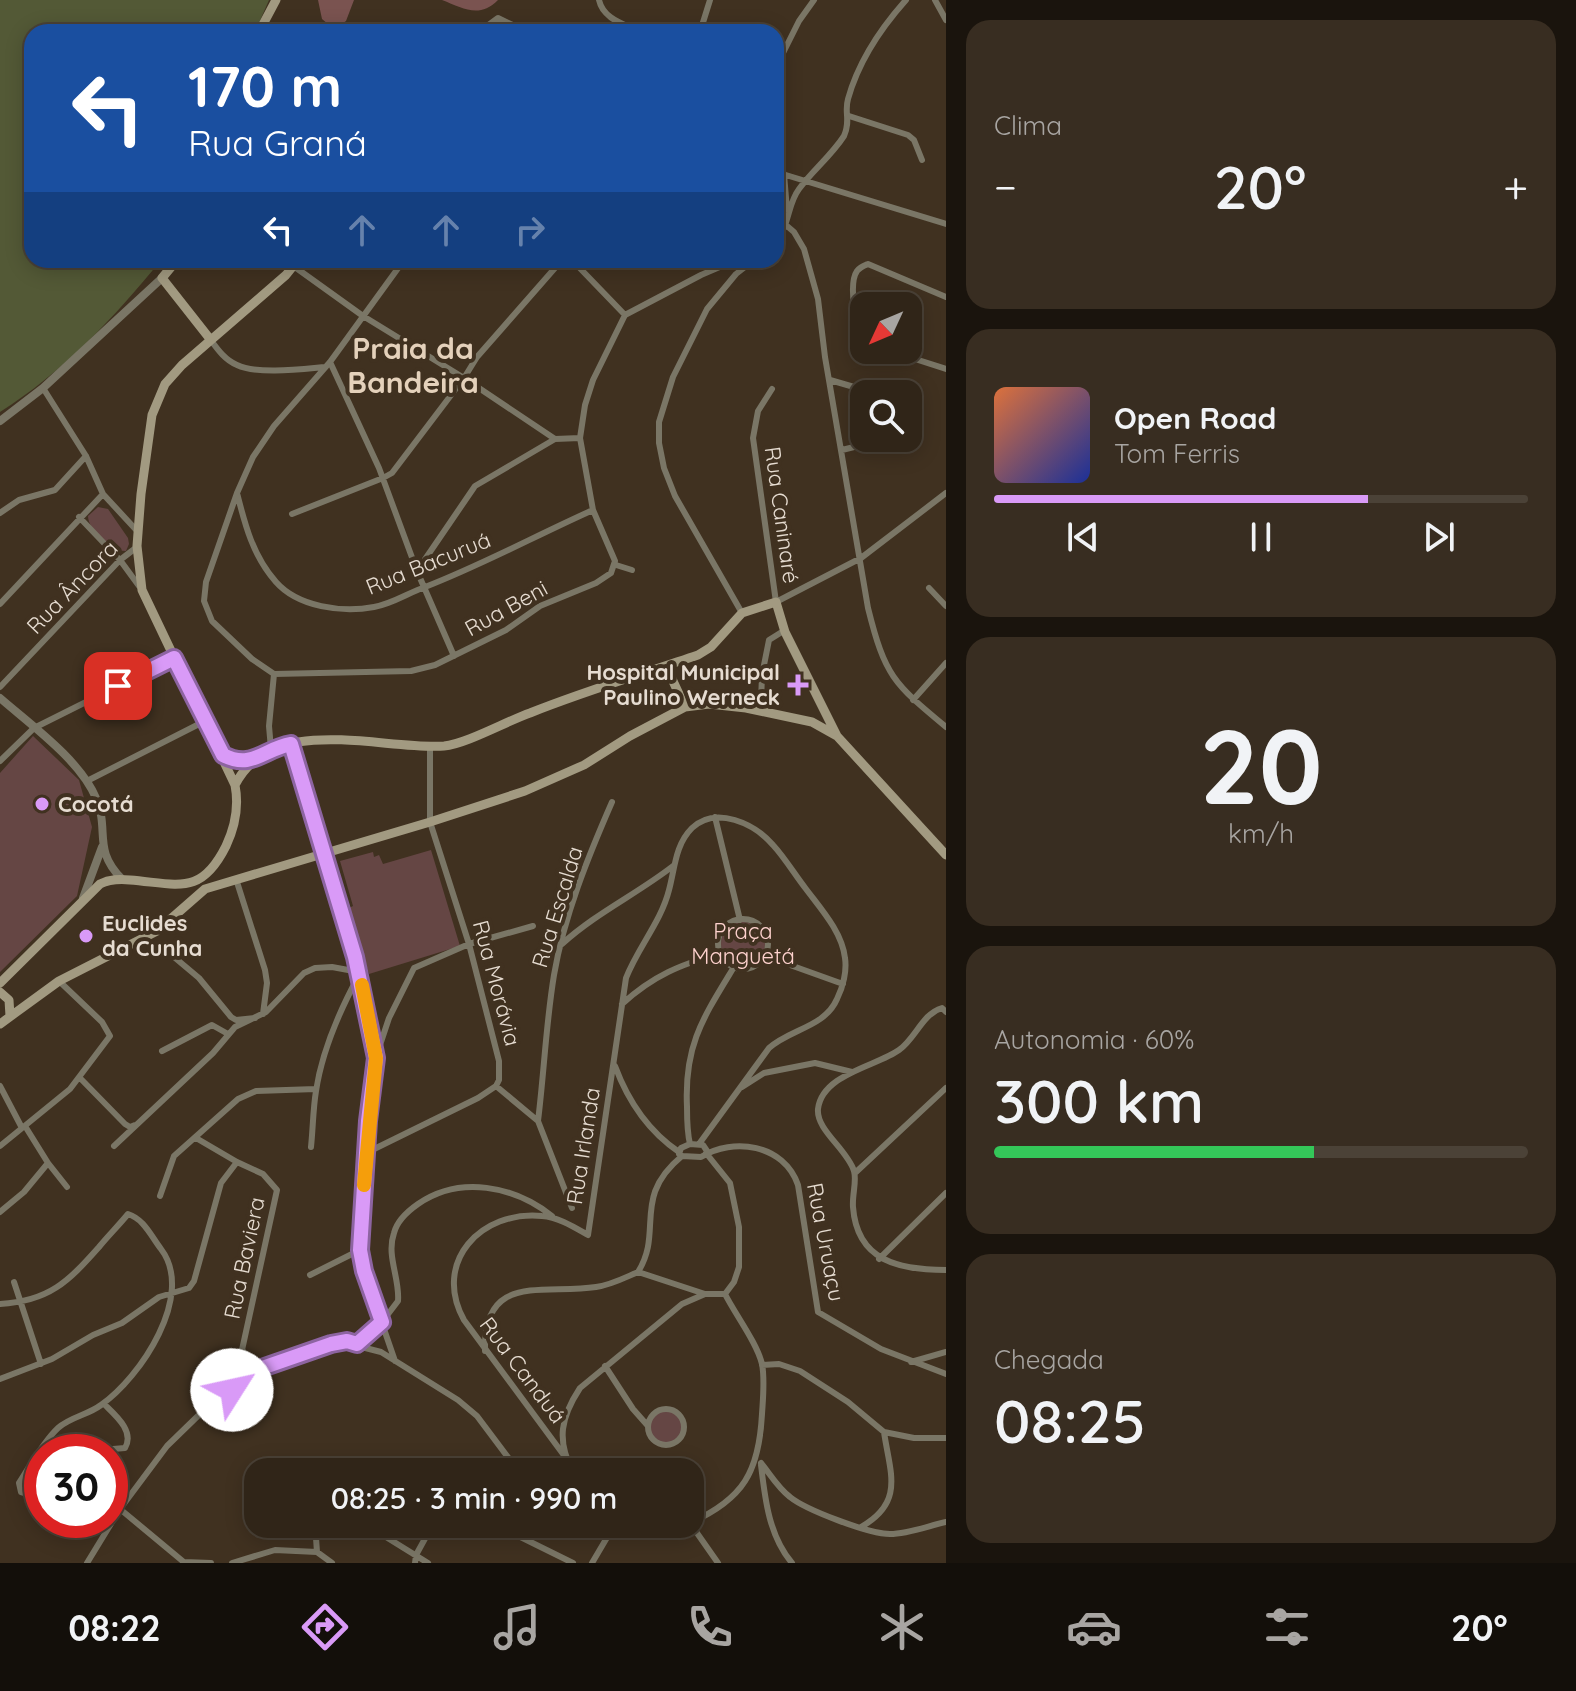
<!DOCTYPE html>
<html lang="pt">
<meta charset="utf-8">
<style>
body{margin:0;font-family:Quicksand,sans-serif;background:#382d21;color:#f1f3f6;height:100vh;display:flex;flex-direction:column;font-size:30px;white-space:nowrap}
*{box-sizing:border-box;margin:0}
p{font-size:26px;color:#a8a5a2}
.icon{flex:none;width:44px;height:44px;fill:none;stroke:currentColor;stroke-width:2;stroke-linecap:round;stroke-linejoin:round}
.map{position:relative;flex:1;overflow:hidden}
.drawer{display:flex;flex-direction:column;gap:20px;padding:20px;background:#1a140d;width:630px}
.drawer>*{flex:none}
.banner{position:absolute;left:24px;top:24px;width:760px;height:244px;border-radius:24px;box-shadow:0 4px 20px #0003,0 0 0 2px #4b4237;background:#1a4fa0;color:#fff;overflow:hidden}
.needle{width:52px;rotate:226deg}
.fabs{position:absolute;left:850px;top:292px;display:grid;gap:16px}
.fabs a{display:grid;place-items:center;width:72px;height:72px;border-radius:16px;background:#302518;box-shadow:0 4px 20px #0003,0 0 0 2px #4b4237;font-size:40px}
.speed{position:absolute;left:24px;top:1434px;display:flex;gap:16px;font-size:40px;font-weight:700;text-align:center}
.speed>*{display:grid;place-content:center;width:104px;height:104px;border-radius:50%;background:#302518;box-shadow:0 4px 20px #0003,0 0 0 2px #4b4237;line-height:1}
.speed .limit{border:12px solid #d22;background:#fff;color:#111}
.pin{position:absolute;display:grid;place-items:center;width:68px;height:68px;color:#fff;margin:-34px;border-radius:16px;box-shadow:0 4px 12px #0006}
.me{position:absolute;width:88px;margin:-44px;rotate:55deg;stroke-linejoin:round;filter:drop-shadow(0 0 6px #0008)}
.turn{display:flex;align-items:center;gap:28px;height:168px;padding:0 32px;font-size:36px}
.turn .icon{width:104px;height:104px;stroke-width:2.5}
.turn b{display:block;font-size:56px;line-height:68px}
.lanes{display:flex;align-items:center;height:76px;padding:0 32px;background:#0003;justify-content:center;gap:40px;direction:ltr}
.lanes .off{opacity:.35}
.big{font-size:60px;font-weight:600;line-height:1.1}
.drawer .card{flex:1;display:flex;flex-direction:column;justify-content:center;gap:12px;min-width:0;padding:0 28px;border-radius:24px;background:#382d21}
.drawer .dial{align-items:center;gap:0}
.dial b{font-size:104px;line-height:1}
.song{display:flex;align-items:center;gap:24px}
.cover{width:96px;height:96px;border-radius:12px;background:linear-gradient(135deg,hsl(20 70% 55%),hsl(230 70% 35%))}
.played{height:8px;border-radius:4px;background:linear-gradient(90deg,#d99af7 70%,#4b4237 70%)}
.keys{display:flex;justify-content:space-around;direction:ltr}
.heat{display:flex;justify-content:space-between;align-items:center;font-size:44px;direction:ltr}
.charge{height:12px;border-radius:6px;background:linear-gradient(90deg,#34c759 60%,#4b4237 0)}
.trip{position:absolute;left:244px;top:1458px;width:460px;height:80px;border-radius:24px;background:#302518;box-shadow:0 4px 20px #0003,0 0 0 2px #4b4237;font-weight:600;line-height:80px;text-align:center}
.tabs{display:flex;height:128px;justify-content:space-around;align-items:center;background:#130f0a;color:#a8a5a2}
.tabs .icon{width:56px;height:56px}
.tabs .current{color:#d99af7}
.tabs b{font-size:36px;color:#f1f3f6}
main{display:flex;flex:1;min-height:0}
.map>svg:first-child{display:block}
.green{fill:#654644}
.forest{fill:#7a5350}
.water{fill:#535936}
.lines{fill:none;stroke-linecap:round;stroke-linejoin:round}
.minor{stroke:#7a7666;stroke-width:6}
.tertiary{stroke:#7a7666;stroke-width:8}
.secondary{stroke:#a29a81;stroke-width:9}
.route-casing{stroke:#8d64a1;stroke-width:20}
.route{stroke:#d99af7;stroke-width:14}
.slow{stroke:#f59e0b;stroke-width:14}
.poi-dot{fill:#d99af7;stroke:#403120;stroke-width:3}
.labels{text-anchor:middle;stroke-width:8;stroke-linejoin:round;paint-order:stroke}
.street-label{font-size:22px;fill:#e6dcd1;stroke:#403120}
.poi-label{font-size:22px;font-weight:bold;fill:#e6dcd1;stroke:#403120;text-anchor:start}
.park-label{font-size:22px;fill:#fed2ce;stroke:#403120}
.district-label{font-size:30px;font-weight:bold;fill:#e4d1bb;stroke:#403120}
</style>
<main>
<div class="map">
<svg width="946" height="1563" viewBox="0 0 946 1563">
<rect width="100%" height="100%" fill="#403120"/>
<path class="green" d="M98,507L108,509L128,538L129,544L126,551C111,552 88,530 88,516Z
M33,736L79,780L92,827L77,896L0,972V773Z
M431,850L460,946L369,974L349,908L353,906L340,861L373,852L374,857L379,855L383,864Z
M721 944a22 22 0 1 1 44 0a22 22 0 1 1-44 0Z
M650 1427a16 16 0 1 1 32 0a16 16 0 1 1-32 0Z"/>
<path class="forest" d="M318,0H354L346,21L334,29L322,19Z
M442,0H498C479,19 463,8 442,0Z"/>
<path class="water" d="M0,0H269L255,32H32V260H161C115,317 62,373 0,412Z"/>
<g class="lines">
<path class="minor" d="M599,0C603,19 624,24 640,32
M935,0L946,20
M382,32H394
M479,32L498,18L519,28
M700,32L710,0
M776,67L799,21L814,0
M849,116L908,135L914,140L922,160
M776,172L946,224
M784,174L787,210
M787,226L794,232L804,249L818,299L825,357L868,608C885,676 893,683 946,727
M776,240C790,225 787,205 799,189C813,170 831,156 844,136C851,120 844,113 848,99C858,63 881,28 906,0
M285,260L363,316L464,378L555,439
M572,260L625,315
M210,339C218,350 225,360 237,365C258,375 303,369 325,367
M864,340C856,329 848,284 857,271C860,267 863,266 868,264L946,297
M887,350L946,369
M330,362L379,468L417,571L454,656
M830,380L878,394
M43,388L86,456L103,494L139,533
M772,389L758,411L753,438L776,602L861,558L946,493
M908,408L911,416L908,427
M842,450L890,438
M237,493C245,525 253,556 276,582C298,607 342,613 374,607C392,604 408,593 425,587C482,565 537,535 593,510
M0,513L19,500L55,490L86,456
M292,514L383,478L392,473L464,378L477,357L562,260
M79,517L120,560L139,586
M616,565L632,570
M417,571L475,486L555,439L580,438
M929,588L946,606
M0,604L103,494
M742,613L675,496L664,468L659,443V422L673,377L707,309L736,274L754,260
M274,674L411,671L435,665L506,630L540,606L596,583L611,573L615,561L593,510L580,438L585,405L593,380L625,315L701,275L722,266L728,267
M274,674L252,659L212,621L204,601L206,582L237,493L253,457L274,426L330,362L404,260
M0,687L120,560L137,547
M913,700L946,663
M758,710L761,702L762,675L769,640L785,630
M291,744L355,957L376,1058L368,1121L360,1250L364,1271L395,1361
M271,749L269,726L274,674
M0,761L34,728L174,658
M87,781L205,721
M715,817L740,920
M236,879L265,970L267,983L263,1014
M718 944a25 25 0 1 1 50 0a25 25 0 1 1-50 0Z
M562,944C596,913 637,894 673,866
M765,956L843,984
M174,957L199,978L231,1017L236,1020L255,1018
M622,1004C654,975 680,965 720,953
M946,1012L942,1008C922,1014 916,1038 899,1050C877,1066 822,1074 818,1109C816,1130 847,1149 854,1171C857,1181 852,1195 853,1207C857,1261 899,1270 946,1270
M162,1051L212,1025L228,1034
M377,1054L389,1018L414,968L469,944L533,926
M615,1066C628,1101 648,1131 679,1152
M80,1078L125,1124L130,1127L135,1125
M0,1086L22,1128
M496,1086L538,1121L572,1208
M742,1087L764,1073L815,1063L852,1072
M538,1121C544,1073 546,1023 554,975C564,916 588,857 612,802
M196,1138L237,1162L263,1174L277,1190L242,1350L259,1369
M690,1144C687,1132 687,1119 687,1107C684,1045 703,1018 734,967
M0,1146L70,1089L110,1036L102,1022L59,981
M114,1146L213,1053L235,1027L266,1012L304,973L315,968L332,967L359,972
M311,1147C313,1128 313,1109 316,1091C322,1051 340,1010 359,975
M366,1153L478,1098L496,1086L499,1080V1061L469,944L430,822V746
M706,1153L730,1183L739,1227V1267L734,1282L725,1294
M679,1154L681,1148L690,1144L703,1145L707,1151
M682,1156L701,1157C733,1137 784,1144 798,1185L818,1312L881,1349L946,1374
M48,1163L67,1187
M855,1173L946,1088
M160,1196L174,1156L238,1099L256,1091L316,1089
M0,1212L24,1192L48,1163L25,1126
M879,1259L946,1193
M638,1272L705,1294
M310,1275L360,1250
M14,1282L41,1364
M0,1304C49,1301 68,1282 99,1247C108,1236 119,1225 128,1214C144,1219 151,1236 161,1249C196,1295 140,1378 101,1405C88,1415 70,1417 58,1428C43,1442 30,1466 19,1483L21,1492L42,1498
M357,1344L382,1322L398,1301C400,1278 386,1256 394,1233C397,1221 408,1211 418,1204C460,1175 514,1186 552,1216
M485,1351C483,1272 543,1295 596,1287C611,1285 624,1278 638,1272C664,1231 631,1198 682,1156
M911,1362L946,1352
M762,1365L779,1364L800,1371L848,1402L884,1432L914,1438H946
M605,1366L633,1409L648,1426
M0,1379L52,1359L93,1335L122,1323L159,1297L189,1288L194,1281L221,1183L237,1162
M104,1404C115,1415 135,1431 125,1448L113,1449
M648 1427a18 18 0 1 1 36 0a18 18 0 1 1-36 0Z
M563,1454L464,1320C432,1262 481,1210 542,1216C558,1217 574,1227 588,1235L626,978C638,947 661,922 669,890C675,868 675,845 692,828C716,805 755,824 773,845C785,858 795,875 806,889C821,909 842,932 845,958C847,971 843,987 837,999C825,1027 790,1029 769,1048L699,1144
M761,1463C770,1474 778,1488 790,1497C806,1510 869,1534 890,1534C908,1534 928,1526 946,1522
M761,1465C765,1499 769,1536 792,1563
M326,1472C347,1459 367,1464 389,1472
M573,1472C556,1440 561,1417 580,1388L682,1304L705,1294H725
M690,1523C744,1499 759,1471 762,1414C763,1398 765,1379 762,1364C757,1343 735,1314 725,1294
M690,1523L718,1563
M315,1524L317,1552
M365,1524L428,1563
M494,1524L573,1563
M861,1527C905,1502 890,1473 884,1432
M184,1562L211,1563
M87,1563L120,1509
M185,1563L120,1509L167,1446L203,1411L238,1384L259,1369L281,1363L317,1348L342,1342L381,1352L458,1400L477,1416L516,1468
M232,1563L275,1550L317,1552L332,1563
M415,1563L416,1555L433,1524
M592,1563L615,1524"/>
<path class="tertiary" d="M0,421L43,388L162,278
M0,698C31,725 80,760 96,798C110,831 92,849 122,879
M83,898L102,847"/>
<path class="secondary" d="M259,32L276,0
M177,260L162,278L210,339
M666,666L685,707
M223,755L236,761H251
M235,785C272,712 380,750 444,746C466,744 507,721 530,713C585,691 642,674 698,655L711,647L742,613L776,602L785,632L837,736L946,855
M0,983L100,884C110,879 119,879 130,880C179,884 201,896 226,846C235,827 239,806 235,785L142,590L137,546L141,494L152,415L165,384L182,365L286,275L298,260
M0,992L9,1000L10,1016
M0,1024L59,981L157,931L205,889L430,822L525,791L584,765L630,736L685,707L709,704L746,708L812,722L837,736"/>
</g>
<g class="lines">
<g class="route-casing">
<path id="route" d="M118,686L174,658L223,755C252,770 263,749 291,744L355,957L376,1058L368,1121L360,1250L364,1271L382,1322L357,1344L347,1341L331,1344L259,1369L232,1390"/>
</g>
<use href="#route" class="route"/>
<path class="slow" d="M362,985L376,1058L364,1185"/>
</g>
<g class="poi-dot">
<path d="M794 673h8v8h8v8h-8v8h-8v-8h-8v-8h8z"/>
<circle cx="42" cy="804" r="8"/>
<circle cx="86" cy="936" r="8"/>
</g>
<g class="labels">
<g class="street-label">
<text transform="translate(782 515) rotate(82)" y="8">Rua Caninaré</text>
<text transform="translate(428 563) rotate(-22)" y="8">Rua Bacuruá</text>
<text transform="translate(72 587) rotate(-46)" y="8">Rua Âncora</text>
<text transform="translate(506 608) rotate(-29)" y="8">Rua Beni</text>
<text transform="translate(557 907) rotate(-73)" y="8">Rua Escalda</text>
<text transform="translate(497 983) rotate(75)" y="8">Rua Morávia</text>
<text transform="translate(583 1146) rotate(-81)" y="8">Rua Irlanda</text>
<text transform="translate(826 1242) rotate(79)" y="8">Rua Uruaçu</text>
<text transform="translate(244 1258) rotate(-78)" y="8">Rua Baviera</text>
<text transform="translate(523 1370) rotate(53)" y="8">Rua Canduá</text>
</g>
<g class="poi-label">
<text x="780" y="680" text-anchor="end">Hospital Municipal<tspan x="780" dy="25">Paulino Werneck</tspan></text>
<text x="58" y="812">Cocotá</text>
<text x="102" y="931">Euclides<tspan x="102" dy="25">da Cunha</tspan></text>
</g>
<g class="park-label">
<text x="743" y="939">Praça<tspan x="743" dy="25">Manguetá</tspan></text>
</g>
<g class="district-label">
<text x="413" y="359">Praia da<tspan x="413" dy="34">Bandeira</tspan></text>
</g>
</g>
</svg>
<div class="fabs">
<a><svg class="needle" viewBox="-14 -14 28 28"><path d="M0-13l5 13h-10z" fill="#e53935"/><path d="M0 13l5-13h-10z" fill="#a8a5a2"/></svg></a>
<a><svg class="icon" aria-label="search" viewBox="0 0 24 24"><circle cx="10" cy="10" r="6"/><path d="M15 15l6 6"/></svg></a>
</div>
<div class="speed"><div class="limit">30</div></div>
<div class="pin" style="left:118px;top:686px;background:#d93025"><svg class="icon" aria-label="arrive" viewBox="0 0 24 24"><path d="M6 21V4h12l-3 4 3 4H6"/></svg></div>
<svg class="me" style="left:232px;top:1390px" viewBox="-20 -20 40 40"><circle r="19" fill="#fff"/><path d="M0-13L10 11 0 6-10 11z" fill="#d99af7"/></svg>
<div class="trip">08:25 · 3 min · 990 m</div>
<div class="banner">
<div class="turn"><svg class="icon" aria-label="left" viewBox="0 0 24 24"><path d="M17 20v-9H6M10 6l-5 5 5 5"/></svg><div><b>170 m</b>Rua Graná</div></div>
<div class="lanes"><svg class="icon" aria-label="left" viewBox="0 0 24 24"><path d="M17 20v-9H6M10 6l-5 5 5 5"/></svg><svg class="icon off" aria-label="ahead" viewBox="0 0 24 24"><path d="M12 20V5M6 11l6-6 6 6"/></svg><svg class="icon off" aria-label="ahead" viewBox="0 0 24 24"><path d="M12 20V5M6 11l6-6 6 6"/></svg><svg class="icon off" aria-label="right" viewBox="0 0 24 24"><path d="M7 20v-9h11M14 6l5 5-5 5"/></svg></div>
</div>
</div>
<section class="drawer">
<div class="card"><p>Clima</p>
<div class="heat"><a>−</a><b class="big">20°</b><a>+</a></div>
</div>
<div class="card">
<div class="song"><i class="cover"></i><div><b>Open Road</b><p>Tom Ferris</p></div></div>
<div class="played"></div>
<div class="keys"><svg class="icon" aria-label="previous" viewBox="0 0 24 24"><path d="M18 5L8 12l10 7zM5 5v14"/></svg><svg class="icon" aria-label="pause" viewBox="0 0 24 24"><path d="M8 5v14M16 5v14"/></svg><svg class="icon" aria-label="next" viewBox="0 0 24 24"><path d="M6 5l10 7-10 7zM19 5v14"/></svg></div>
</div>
<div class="card dial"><b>20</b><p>km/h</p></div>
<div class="card"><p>Autonomia · 60%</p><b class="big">300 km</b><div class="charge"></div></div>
<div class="card"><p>Chegada</p><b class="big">08:25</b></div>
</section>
</main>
<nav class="tabs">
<b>08:22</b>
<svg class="icon current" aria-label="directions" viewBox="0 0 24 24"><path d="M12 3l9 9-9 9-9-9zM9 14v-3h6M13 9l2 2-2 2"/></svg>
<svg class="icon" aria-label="music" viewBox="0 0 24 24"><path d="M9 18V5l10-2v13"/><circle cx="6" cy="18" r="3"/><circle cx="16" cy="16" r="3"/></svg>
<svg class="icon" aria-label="phone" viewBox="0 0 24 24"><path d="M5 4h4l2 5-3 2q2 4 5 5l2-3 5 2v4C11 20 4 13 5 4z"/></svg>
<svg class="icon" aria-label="climate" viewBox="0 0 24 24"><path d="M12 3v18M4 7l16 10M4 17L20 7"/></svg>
<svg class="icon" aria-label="car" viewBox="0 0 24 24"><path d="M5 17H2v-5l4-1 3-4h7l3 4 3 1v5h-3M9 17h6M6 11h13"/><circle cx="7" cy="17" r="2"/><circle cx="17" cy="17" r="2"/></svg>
<svg class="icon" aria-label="filters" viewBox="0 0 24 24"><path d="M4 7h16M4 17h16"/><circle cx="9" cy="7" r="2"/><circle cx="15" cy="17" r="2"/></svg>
<b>20°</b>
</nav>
